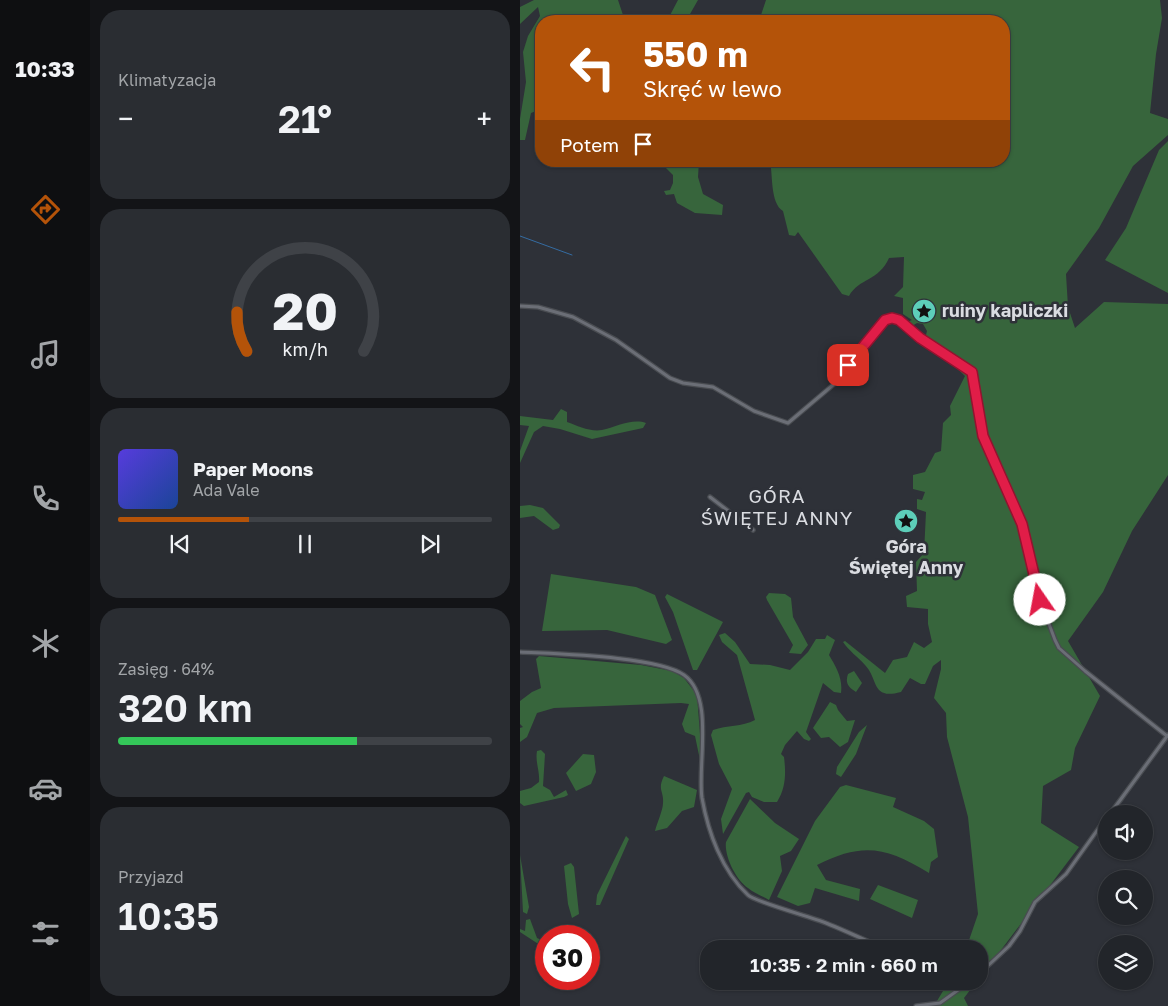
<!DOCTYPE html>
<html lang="pl">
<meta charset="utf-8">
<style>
body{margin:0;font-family:"Golos Text",sans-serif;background:#2a2d32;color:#f1f3f6;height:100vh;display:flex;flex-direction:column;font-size:19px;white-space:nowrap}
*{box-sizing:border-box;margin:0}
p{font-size:16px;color:#a2a5a8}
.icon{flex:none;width:28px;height:28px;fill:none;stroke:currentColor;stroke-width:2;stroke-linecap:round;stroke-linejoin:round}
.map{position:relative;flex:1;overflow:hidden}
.panel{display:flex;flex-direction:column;gap:10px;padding:10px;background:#131417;width:430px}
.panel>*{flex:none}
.guide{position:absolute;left:15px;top:15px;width:475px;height:152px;border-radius:20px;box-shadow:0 1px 4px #0004,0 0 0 1px #3f4247;background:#b45309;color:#fff;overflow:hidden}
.buttons{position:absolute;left:578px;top:805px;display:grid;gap:10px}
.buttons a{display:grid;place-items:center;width:55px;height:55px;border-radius:50%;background:#22252a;box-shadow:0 1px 4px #0004,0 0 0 1px #3f4247;font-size:25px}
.speed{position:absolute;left:15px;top:925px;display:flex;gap:10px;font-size:25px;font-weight:700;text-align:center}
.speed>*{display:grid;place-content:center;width:65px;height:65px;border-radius:50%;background:#22252a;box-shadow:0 1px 4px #0004,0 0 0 1px #3f4247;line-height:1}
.speed .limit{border:8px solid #d22;background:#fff;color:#111}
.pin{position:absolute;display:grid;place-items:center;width:42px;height:42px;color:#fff;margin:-21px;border-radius:10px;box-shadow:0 2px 8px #0006}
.me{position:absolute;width:55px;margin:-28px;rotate:348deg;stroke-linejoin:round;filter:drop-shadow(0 0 4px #0008)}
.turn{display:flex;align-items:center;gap:18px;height:105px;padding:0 25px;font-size:22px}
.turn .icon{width:65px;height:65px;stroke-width:2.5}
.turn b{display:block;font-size:35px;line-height:42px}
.then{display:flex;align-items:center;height:48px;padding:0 25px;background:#0003;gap:10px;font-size:19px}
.big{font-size:38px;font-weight:600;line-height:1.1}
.panel .widget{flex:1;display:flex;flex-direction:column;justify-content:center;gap:8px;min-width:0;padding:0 18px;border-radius:20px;background:#2a2d32}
.panel .dial{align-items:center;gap:0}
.dial svg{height:130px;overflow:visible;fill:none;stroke:#3f4247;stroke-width:7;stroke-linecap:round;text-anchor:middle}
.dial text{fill:#f1f3f6;stroke:none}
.song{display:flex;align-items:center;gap:15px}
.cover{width:60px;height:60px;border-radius:8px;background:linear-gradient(135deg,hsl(250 70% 55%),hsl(220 70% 35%))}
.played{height:5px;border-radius:2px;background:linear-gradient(90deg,#b45309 35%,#3f4247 35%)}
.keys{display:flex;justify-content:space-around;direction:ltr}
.heat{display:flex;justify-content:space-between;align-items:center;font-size:28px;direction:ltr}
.charge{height:8px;border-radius:4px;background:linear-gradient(90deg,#34c759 64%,#3f4247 0)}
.trip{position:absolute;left:180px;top:940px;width:288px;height:50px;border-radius:20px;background:#22252a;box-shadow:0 1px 4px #0004,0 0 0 1px #3f4247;font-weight:600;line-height:50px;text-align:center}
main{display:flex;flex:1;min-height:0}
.tab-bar{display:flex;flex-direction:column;width:90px;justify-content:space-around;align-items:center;background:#0e0f11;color:#a2a5a8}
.tab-bar .icon{width:35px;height:35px}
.tab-bar .active{color:#b45309}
.tab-bar b{font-size:22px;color:#f1f3f6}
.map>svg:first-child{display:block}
.green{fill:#37653c}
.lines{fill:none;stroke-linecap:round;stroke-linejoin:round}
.stream{stroke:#356ca2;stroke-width:1}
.street-casing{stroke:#494c51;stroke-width:5.5}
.street{stroke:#6b6e76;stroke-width:3}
.route-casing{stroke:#92132f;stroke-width:12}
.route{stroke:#e11d48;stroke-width:9}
.labels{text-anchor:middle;stroke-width:5;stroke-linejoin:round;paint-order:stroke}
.poi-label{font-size:18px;font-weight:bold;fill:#dadce1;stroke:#2e3138;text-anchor:start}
.neighbourhood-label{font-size:19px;letter-spacing:1px;fill:#dadce1;stroke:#2e3138}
</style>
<main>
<nav class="tab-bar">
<b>10:33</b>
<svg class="icon active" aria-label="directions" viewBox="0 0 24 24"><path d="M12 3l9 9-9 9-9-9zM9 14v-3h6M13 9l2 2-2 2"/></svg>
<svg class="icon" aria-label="music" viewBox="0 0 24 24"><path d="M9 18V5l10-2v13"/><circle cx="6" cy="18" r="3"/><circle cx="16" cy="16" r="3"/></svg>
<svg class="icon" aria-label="phone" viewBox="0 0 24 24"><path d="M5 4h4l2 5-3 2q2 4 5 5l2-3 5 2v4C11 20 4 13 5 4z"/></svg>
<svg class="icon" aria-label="climate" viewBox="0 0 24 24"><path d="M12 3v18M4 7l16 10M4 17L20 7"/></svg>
<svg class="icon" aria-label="car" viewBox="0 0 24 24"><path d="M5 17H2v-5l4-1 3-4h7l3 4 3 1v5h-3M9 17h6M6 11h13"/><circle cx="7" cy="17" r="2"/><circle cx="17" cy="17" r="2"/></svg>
<svg class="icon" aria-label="filters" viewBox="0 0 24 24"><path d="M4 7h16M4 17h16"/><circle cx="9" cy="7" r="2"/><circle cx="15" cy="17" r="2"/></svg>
</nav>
<section class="panel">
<div class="widget"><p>Klimatyzacja</p>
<div class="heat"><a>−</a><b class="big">21°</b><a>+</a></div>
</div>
<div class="widget dial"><svg viewBox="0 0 100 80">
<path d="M14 69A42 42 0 1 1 86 69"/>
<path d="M14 69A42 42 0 0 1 8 45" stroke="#b45309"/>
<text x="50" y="56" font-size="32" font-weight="700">20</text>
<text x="50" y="72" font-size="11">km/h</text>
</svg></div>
<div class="widget">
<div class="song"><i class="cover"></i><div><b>Paper Moons</b><p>Ada Vale</p></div></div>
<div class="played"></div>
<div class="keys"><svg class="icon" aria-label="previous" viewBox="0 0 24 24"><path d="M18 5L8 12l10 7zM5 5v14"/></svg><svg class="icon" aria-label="pause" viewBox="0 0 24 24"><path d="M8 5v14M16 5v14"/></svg><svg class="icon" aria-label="next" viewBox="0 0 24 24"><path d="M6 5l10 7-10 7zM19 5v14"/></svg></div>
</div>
<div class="widget"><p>Zasięg · 64%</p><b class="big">320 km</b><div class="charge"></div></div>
<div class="widget"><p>Przyjazd</p><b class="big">10:35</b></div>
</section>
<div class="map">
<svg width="648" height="1006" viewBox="0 0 648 1006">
<rect width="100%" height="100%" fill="#2e3138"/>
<path class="green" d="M14,0H98L105,21H21V80L14,91L21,98V109L11,113L5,140H0V119L6,82L3,52L8,36L20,16L18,7L0,24V7Z
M158,0H178L166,21H147Z
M246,0H640L642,18L636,54L630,113L648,119V135L613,166L579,228L546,274L548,307L555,328L584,302L648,304V475L612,531L583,592L548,641L580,696L555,748L551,770L523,786L521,823L559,847L459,979V949H446L458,914L448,817L427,737L426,713L414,698L421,669V660L413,666L405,684H401L390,678L381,692C351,700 359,680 345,665C338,657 329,651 323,642L325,641L365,673L373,660L387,657L394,642L404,648L412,642L408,624V609L387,607L386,596L397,591L396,562L404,553L406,512L397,509V499L402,500L405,492L393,489V475L405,472L415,453L421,451L423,423L431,415L430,406L445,376L405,339L407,331L403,324L397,323L392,326L387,322L392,320L383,314V298L374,296L383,287L384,257L369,258C359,281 339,278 329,296L322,294L278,232L275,236L269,235L263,211C250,203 253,175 250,161H484V21H239Z
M648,141V293L585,260L606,228L639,150Z
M139,161H179L178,177L183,194L203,205L202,215L175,213L157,203L154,194L146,195L144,191L150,190L153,183V175Z
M41,409L47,412V422C58,426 70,432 82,430C96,427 112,418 126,423L123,428L72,439L40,429L23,426L14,432L0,463V451L9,426L0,425V416L33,420Z
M10,505L23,508L40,525L39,528L33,530L14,516L0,518V506Z
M31,574L116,587L135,595L152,640L146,644L87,630L22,631Z
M249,593L265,594L271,598L273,617L288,645L281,654L269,653L273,645L247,600L246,597Z
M147,594L203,622L177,670H173L153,612L145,597Z
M205,633L215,642L230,664L250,665L270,670L288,652L296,639H305L307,635L315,640L309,655C316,667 323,678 321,693L314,692L303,683L286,732L291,739L289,741L284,739L277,731L265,745L261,754L264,757C266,773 266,788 257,802H244L232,797L229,792L226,793L203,834L201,819L212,789L199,764L191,735L193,730C207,725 222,727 235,720L217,655L202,642L199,635Z
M19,656L121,665L152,671L164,678L177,695L182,760H180L175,736L165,732L162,724L169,704L161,703L34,708L17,713L7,737L0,742V728L3,727L0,724V701L12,692L21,688L16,659Z
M334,671L342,683L336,692C328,687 325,683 328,674Z
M310,702L316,705L318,710L327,721L335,720L328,742L320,747L309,737L301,738L293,728Z
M347,725L336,754L321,777L316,774L317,767L339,732Z
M21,750L25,754L23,786L30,790L34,797L46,790L48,795L44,797L4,806L0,803V791L11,788L19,782C20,771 15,762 17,751Z
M63,754L74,755L76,772L71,784L56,791L46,773Z
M144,776L177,790L174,807L162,811L147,828L135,831C137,823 143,810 143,803C144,791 137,790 144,776Z
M326,785L376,798L373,807L404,821L414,829L418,857L411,862L409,873C366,847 343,842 297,865L306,880L340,889L339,901L295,888L290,903L278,906L257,897L295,821L320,787Z
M230,799L255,823L279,839L271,851L260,856L262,871L249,900C242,896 234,893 228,888C216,880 204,856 206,842Z
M106,836L109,839L80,905H76L77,895Z
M0,855L9,907L7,914L3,912Z
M51,863L54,867L59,914L52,918L48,904L44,866Z
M358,885L398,900L392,918L350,899Z
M10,919L17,938L26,942V949L0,932V929L5,931L6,920Z
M429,981H457L444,998L448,1006H414Z"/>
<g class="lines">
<path class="stream" d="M0,236L52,255"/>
<g class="street-casing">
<path id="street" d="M0,306L18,307L53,317L96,340L150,378L163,383L193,387L234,411L268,423L313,385L365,320L372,318L379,320L399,338L452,372L459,419L467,447L502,524L520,600L535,640L539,648L565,671L647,736
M190,497L233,530
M0,652C35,654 137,656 164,675C195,697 177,765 182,798C188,832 202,871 228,895C235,902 292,917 306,923C326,931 345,940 365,949
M590,814L648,735
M459,974L489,946L500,931L515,902L546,874L586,818
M411,981C423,992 434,988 448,981
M396,1006L420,1003L445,985L444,983"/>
</g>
<use href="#street" class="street"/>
</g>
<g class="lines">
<g class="route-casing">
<path id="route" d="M328,365L365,320L372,318L379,320L400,338L452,372L463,436L502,524L520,600"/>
</g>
<use href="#route" class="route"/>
</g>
<defs>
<g id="sight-disc" transform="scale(1.25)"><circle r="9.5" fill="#5dceb9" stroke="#2e3138"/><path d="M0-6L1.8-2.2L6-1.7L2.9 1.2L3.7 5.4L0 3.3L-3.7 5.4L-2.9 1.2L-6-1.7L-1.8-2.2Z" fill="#111"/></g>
</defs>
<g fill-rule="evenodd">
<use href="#sight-disc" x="404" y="311"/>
<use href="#sight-disc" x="386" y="521"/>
</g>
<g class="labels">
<g class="poi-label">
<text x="422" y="317">ruiny kapliczki</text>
<text x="386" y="553" text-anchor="middle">Góra<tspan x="386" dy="21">Świętej Anny</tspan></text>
</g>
<g class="neighbourhood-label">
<text x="257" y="503">GÓRA<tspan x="257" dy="22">ŚWIĘTEJ ANNY</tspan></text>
</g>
</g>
</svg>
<div class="buttons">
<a><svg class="icon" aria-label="sound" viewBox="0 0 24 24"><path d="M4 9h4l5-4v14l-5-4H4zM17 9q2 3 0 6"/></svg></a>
<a><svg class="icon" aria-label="search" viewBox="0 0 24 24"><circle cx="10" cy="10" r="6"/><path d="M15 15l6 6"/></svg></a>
<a><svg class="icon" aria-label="layers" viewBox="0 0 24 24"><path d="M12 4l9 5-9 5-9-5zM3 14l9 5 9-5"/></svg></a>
</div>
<div class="speed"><div class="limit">30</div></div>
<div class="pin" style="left:328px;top:365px;background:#d93025"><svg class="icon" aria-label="arrive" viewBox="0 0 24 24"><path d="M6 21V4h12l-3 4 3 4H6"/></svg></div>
<svg class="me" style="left:520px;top:600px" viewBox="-20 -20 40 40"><circle r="19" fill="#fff"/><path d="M0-13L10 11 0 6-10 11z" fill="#e11d48"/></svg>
<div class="trip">10:35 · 2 min · 660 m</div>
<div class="guide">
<div class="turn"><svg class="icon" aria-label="left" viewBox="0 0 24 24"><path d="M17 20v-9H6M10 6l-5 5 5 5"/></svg><div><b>550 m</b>Skręć w lewo</div></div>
<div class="then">Potem<svg class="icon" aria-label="arrive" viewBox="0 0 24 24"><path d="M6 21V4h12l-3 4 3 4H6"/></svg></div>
</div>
</div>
</main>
